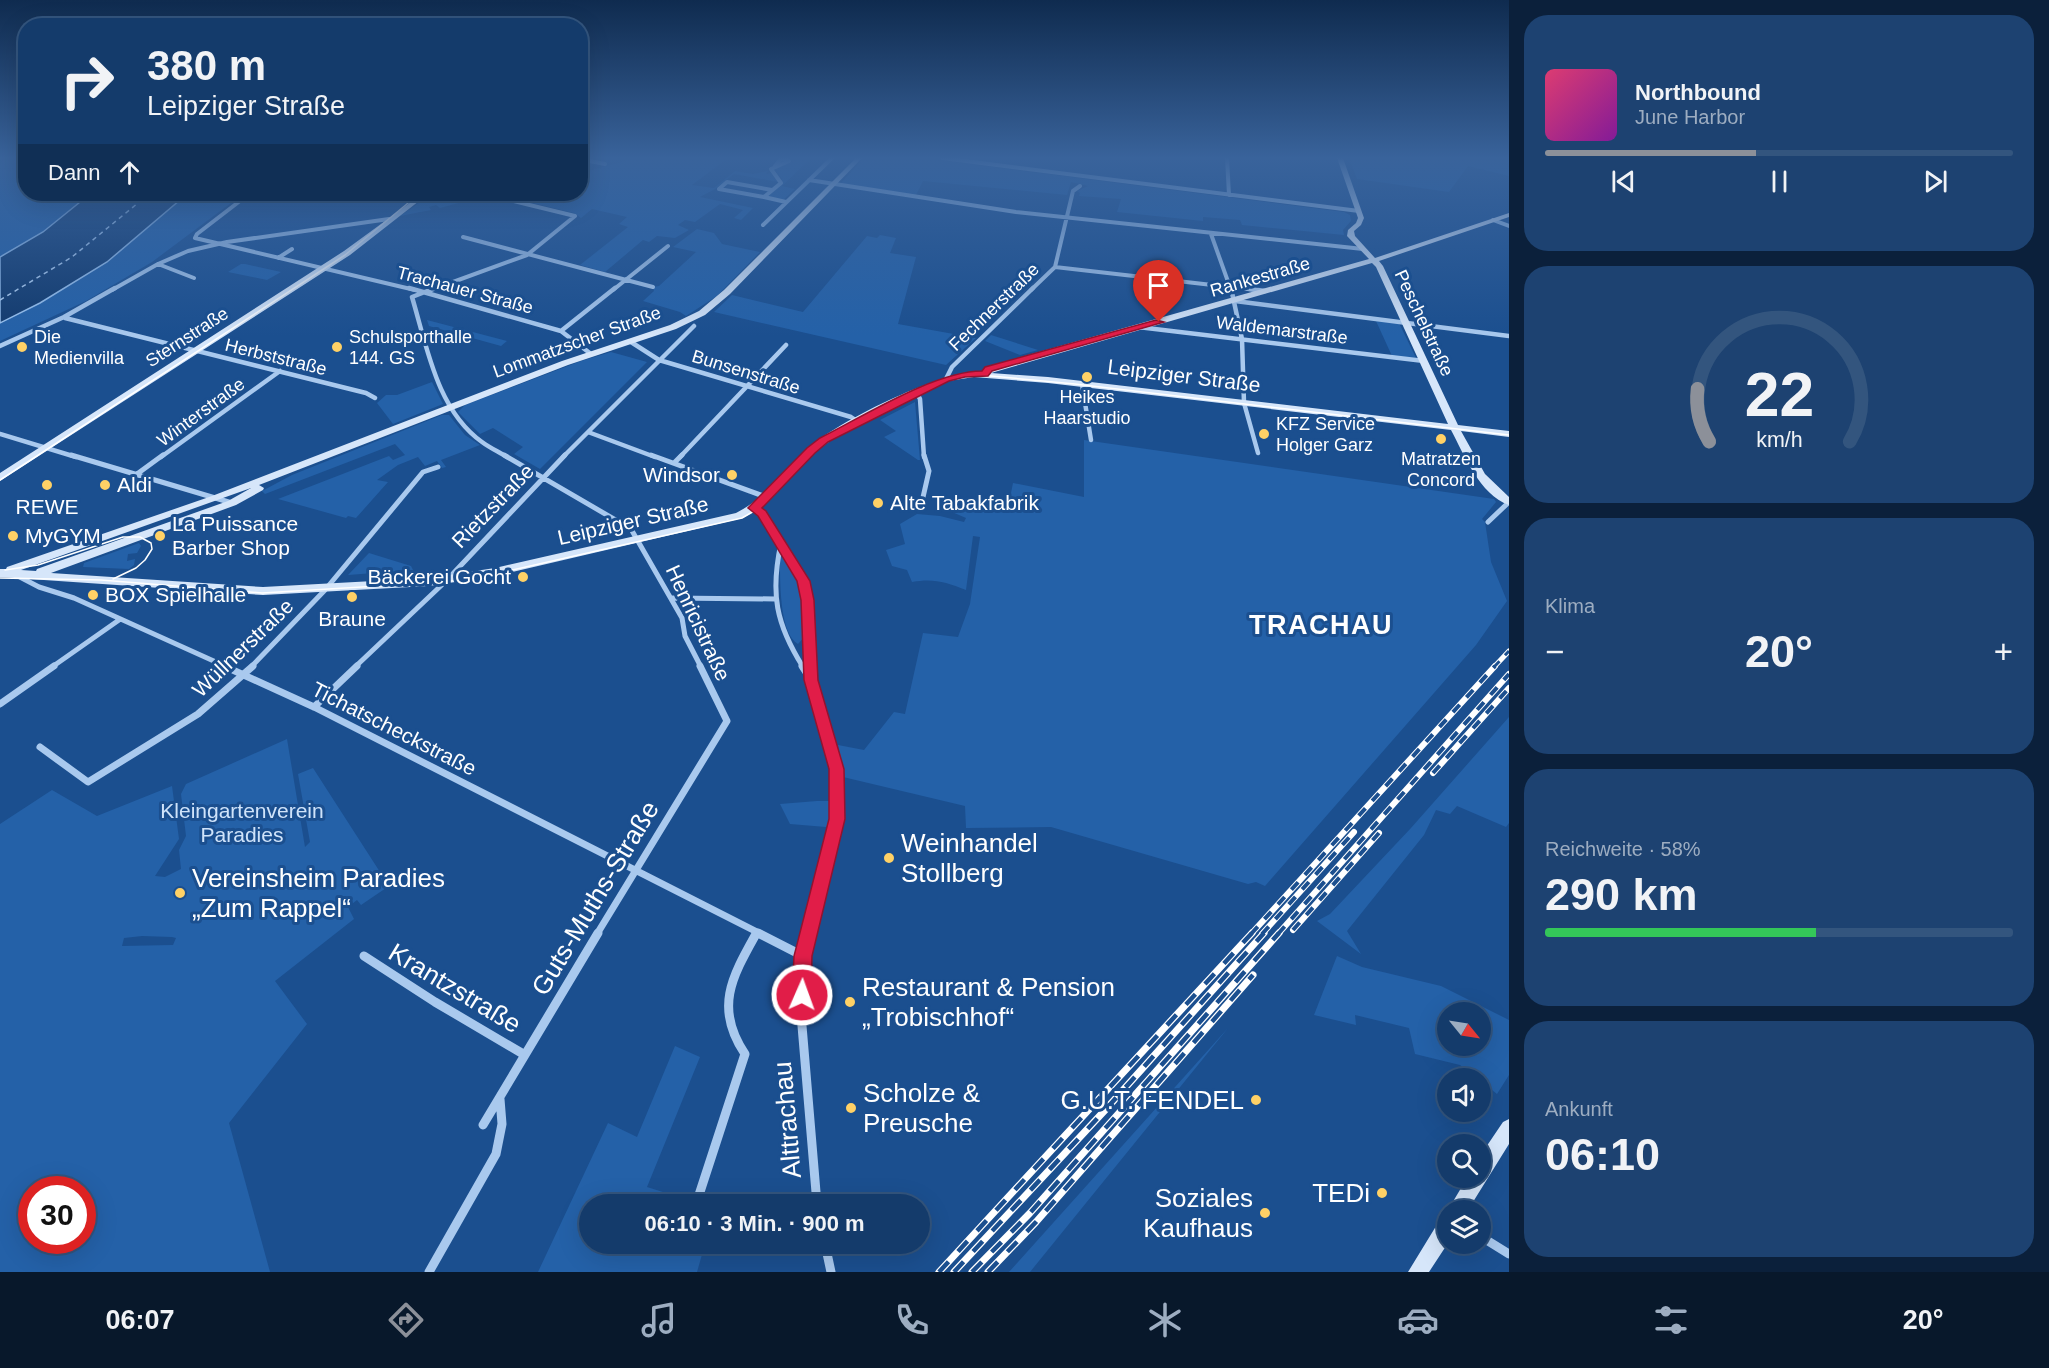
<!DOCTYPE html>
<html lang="de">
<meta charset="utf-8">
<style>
body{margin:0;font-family:Helvetica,sans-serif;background:#1d4271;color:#f1f3f6;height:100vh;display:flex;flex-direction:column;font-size:22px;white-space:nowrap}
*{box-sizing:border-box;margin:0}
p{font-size:20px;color:#9dadc1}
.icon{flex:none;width:33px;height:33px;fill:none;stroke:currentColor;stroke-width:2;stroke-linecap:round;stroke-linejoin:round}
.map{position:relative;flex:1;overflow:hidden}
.sheet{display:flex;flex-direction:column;gap:15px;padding:15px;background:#0b203b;width:540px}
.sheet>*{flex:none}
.top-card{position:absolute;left:18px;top:18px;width:570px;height:183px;border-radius:24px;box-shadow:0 6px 24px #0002,0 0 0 2px #33557e;background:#143b6b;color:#f1f3f6;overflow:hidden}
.needle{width:39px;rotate:120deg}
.tools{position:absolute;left:1437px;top:1002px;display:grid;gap:12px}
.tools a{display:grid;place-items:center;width:54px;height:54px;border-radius:50%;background:#143b6b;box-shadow:0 6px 24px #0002,0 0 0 2px #33557e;font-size:30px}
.speed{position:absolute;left:18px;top:1176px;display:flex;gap:12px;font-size:30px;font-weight:700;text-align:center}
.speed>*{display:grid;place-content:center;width:78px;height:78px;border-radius:50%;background:#143b6b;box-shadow:0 6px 24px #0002,0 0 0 2px #33557e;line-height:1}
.speed .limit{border:9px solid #d22;background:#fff;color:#111}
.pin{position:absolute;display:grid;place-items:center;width:51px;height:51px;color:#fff;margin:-62px -26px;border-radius:50% 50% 50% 0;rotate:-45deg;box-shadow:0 0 6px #0007}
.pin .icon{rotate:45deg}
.me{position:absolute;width:66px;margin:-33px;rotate:2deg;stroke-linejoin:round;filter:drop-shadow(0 0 4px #0008)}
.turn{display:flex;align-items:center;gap:21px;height:126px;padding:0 30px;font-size:27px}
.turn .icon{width:78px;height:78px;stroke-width:2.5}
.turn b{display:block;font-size:42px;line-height:51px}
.then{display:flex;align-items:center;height:57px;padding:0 30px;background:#0003;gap:12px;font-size:22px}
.big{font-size:45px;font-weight:600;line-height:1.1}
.sheet .tile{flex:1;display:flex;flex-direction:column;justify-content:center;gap:9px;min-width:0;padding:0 21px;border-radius:24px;background:#1d4271}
.sheet .dial{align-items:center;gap:0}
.dial svg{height:156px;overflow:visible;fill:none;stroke:#33557e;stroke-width:7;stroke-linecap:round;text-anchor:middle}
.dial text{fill:#f1f3f6;stroke:none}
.song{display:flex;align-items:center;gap:18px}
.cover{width:72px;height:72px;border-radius:9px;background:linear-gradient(135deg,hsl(340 70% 55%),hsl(290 70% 35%))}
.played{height:6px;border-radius:3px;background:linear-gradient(90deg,#8c9099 45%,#33557e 45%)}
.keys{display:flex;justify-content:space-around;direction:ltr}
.heat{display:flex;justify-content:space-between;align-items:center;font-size:33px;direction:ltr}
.charge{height:9px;border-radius:4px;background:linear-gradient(90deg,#34c759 58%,#33557e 0)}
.trip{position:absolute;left:579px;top:1194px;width:351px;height:60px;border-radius:30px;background:#143b6b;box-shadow:0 6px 24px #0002,0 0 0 2px #33557e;font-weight:600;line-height:60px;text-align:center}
.dock{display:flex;height:96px;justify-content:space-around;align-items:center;background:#08182b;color:#9dadc1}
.dock .icon{width:42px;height:42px}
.dock .active{color:#8c9099}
.dock b{font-size:27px;color:#f1f3f6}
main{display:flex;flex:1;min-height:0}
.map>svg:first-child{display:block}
.green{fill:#2461a8;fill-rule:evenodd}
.water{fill:#123a6d;stroke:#9cc4f0;stroke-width:1.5}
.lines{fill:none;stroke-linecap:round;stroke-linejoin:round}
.ferry{stroke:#b5d3f5;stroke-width:1.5;stroke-dasharray:4.5 4;stroke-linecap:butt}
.street-far4{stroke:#a9c9ee;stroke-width:4}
.street-far3{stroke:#a9c9ee;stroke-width:4.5}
.street-far2{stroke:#a9c9ee;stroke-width:5}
.street-far1{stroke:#a9c9ee;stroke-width:7}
.street{stroke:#a9c9ee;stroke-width:9}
.secondary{fill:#d6e6fa;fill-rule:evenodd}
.tram{stroke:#fff;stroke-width:1.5}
.rail-far2-casing{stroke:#fff;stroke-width:5}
.rail-far1-casing{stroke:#fff;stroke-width:6}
.rail-casing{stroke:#fff;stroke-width:7}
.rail-far2{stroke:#1b4f8f;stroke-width:3;stroke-dasharray:8;stroke-linecap:butt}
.rail-far1{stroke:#1b4f8f;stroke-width:4;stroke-dasharray:10;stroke-linecap:butt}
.rail{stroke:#1b4f8f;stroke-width:4.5;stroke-dasharray:14;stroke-linecap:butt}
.route{fill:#e11d48;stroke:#92132f;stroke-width:1.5}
.poi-dot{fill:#ffd166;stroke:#1b4f8f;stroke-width:2}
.labels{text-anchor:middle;stroke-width:6;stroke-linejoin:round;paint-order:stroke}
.far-street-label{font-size:18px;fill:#fff;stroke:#1b4f8f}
.far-poi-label{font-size:18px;fill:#fff;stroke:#1b4f8f;text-anchor:start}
.street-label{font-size:21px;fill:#fff;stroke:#1b4f8f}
.poi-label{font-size:21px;fill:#fff;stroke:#1b4f8f;text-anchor:start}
.park-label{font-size:21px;fill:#cfe3fa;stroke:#1b4f8f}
.near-poi-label{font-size:26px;fill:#fff;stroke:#1b4f8f;text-anchor:start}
.near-street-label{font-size:26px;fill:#fff;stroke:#1b4f8f}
.district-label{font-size:27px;font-weight:bold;letter-spacing:1.5px;fill:#fff;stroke:#1b4f8f}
</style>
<main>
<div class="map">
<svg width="1509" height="1272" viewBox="0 0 1509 1272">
<rect width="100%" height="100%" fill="#1b4f8f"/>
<path class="green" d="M6,158H25L26,194H90L43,232L0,257V164Z
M636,158H728L692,185L714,188L735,171L753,174L768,171L766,174L771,173L778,182L734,174L715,189L700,197L753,208L741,220L734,218L743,210L720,204L695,222L685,220L678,225L689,230L675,238L657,236L649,242L643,240L605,272L580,265L628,227L619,224L627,217L592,209L581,218L574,213L498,195L580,194L581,173Z
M785,158H811L782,186L795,189L783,200L767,196L793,172L782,182V179L774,169L777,166L793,162L792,159Z
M864,158H923L1344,212L1350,215L1351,221L1343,230L1344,235L1242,225L1240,220L1203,217V221L1117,212L1121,199L1079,196L1080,193L1077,191L1088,186L1071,182L1067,195L923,181L915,197L840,184Z
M1349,158H1502L1509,160V176L1468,166L1449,192L1357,179Z
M187,194H243L152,262L86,301L0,341V323L40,303L107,262Z
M432,194H463L481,197L440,208L436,205L429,207L431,210L400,216Z
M697,229L714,233L722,244L760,252L717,296L686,316L680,312L643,301L654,291L653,287L659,286L696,252L673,247Z
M880,235L896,238L890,253L916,257L898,324L976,338L946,365L714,312L732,295L803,312L867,236L877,238Z
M241,264H245L281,272L267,280L228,272Z
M427,320L507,341L501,346L429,326Z
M1376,321L1399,323L1416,358L1392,356Z
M991,335L1038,350L1020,355L985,341Z
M611,352L647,362L540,469L514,454L523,447L493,428L480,434L458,412L465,405L581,361Z
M432,382L443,404L393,424L377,403L386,395H397Z
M915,402L920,460H918L884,437L896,431L880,420Z
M442,415H449L465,435L480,445L441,460L446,467L442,468L437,461L425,466L418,457L398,465L377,480L388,482L356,518L348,516L346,518L278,499L389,456L393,460L405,455L395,444L265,494L262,491L292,475Z
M1084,440L1494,499L1496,502L1482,519L1485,522L1491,562L1507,601L1476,645L1265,886L1256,882L1248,884L1051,827L966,828L965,806L843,777L838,745L864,750L894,712L905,714L923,633L958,637L970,604L980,537L973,536L966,590C946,582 933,578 912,582L907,570L892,566L886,550L905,544L900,524L917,514L940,516L964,522L966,518L952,512L945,500L956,496L990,505L993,500L1009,503L1013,483L1084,497Z
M139,543L141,546L137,553L128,554L127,561L135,559L134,565L129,569L83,567L84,563Z
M369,553L411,566L413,570L348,575Z
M782,556L799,581L805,636L798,644C779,634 780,578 780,558Z
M1509,717V823L1506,827L1457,806L1450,814L1436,810L1424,835L1347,931L1361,954L1317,921L1330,914L1411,828Z
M287,739L305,847L310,842L298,774L313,768L389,886L361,905L357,900L348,907L354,919L275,981L307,1024L229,1123L270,1272H0V824L52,790L97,816L172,786L179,839L155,876L165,877L181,869L179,850L186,836L181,794L186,784ZM142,936L172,937L176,938L173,945L122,946L124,938ZM32,1190H82V1240H32Z
M817,801H832L830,823L826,827L790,824L780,804Z
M1337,956L1362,967L1441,986L1509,1020V1075L1497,1094L1481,1081L1480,1078H1477L1460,1065L1415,1054L1409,1028L1355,1015L1356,1025L1314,1015ZM1480,1012V1046H1448V1012Z
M1228,1028L1030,1272H1009Z
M675,1046L700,1057L647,1187L701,1204H590V1244H705L697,1272H538L608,1123L637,1137Z"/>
<path class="water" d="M90,194H187L107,262L40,303L0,323V257L43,232Z"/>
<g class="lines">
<path class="ferry" d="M0,300L72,257L149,194"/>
<path class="street-far4" d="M942,158L1359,211
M1227,158L1229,195
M580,159L605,164
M775,166L781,159L789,161L771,169L781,183L764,197L786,202
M809,180L1016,212L1363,249
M249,194L197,234L195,238L415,290
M764,197L719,189L727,182L772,190
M1493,220L1509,226
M763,225L832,158
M1211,234L1231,290
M463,237L653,287
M278,258L292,249
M158,264L194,278
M1055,267L1256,290
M112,290L158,264L188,251L227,242L389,219
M431,290L527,255L575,216L484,194
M613,290L668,246
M1031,290L1055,267L1073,191L1080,186"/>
<path class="street-far3" d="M409,288L561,331L591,354
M435,288L412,297C427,347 437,410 482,442C490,448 499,452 507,457
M1231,288L1242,339L1244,403L1258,453
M1243,288L1265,291
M1235,301L1509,336
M65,318L366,393L375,398
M1138,327L1424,361
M561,331L615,288
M631,342L659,360L851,417L857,421
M0,346L64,317L115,288
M946,379L952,367L1033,288
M1082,384L1091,440
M917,393L920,399L924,457
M588,432L655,457
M0,434L76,457
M161,457L280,371
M563,457L694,326
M680,457L786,345"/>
<path class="street-far2" d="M71,455L232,503
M504,455L631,529L682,618L685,636L701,667
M651,455L766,497
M674,463L682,455
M137,474L163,455
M921,506L929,471L924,455
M754,508L762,514L803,581L807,600L810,667
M1488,522L1509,502
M781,543C770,594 776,624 803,667
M16,575L39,587L74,598L227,667
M672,598L775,599
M52,667L119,620
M251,667L325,590L423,472L438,467
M355,667L447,580L565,455"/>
<path class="street-far1" d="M224,666L314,707L761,934
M802,666L811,680
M0,704L54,666
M314,707L357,666
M40,747L88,782L198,714L253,666
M597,934L727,721L700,666
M808,934L835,830L836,769L811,680L810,666"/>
<path class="street" d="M758,933L803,956
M809,933L803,956L801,1014L817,1204
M364,956L435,1002L525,1055
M483,1125L598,933
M698,1198L745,1054C714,1008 732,977 756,934
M1480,1236L1509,1254
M825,1244L831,1272
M429,1272L496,1154L502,1124L500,1099"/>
<path class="secondary" d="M856,158H862L730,294L705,315L676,329L568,365L259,485L264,488L263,490L236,505L51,573L263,587L429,578L495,568L736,513C766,498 783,471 807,449C836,422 943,369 982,372L986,367L1369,259L1347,236L1348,230L1356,223L1358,218L1337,158H1343L1364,218L1361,225L1354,231L1355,236L1375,258L1509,213V217L1379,261L1383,266L1458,425L1509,431V437L1461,431L1485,474L1509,497V505C1479,494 1465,456 1451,430L1048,383L974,377L948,381L869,418L838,435L814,453L766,504L743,518L495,576L429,586L263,595L0,577V569H6L7,567L212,496L562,361L670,325L699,311L724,290ZM1372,263L1376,267L1448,424L1048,377L991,373ZM251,488L228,501L37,569L36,571L21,570Z
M422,194H428L350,255L0,481V473L344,251Z
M1509,1119V1144L1468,1210H1448L1467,1178H1480V1156L1503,1122Z
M1448,1216V1243L1429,1272H1408L1441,1218Z"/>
<path class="tram" d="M0,480L345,255L419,194
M5,570L38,565L123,537H140L151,543L152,549L145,560L136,568L113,579
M0,578L101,580L262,593L445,582L495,574L742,518L756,510L812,451L835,435L942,382L970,374L1075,384L1509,435"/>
<g class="rail-far2-casing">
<path id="rail-far2" d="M1494,667L1509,651"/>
</g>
<g class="rail-far1-casing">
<path id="rail-far1" d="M1433,773L1509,688
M1293,930L1379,833
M1251,934L1495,666
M1262,934L1354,832
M1278,934L1509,674"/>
</g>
<g class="rail-casing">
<path id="rail" d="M939,1272L1252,933
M954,1272L1107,1108L1264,933
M972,1272L1030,1213L1279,933
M988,1272L1036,1222L1253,975"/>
</g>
<use href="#rail-far2" class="rail-far2"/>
<use href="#rail-far1" class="rail-far1"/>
<use href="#rail" class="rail"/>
</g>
<linearGradient id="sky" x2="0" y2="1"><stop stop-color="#0f2b4f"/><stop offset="0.47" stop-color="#39639b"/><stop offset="1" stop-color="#39639b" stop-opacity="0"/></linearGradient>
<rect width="1509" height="336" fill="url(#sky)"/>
<path class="route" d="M1156,320L1164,322L992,371L988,376L965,377L949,381L828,442L815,453L762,508L766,511L810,581L814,600L818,680L844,769L845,819L812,956L811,995L808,1002L802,1004L795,1002L792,995L794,956L829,819V769L804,680L801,600L797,581L758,516L748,508L807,448L820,438C864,416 935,371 982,371L985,367Z"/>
<g class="poi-dot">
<circle cx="22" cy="347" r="6"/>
<circle cx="337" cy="347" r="6"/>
<circle cx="1087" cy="377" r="6"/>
<circle cx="1264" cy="434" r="6"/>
<circle cx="1441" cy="439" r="6"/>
<circle cx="732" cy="475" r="6"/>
<circle cx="47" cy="485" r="6"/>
<circle cx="105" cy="485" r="6"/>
<circle cx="878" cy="503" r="6"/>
<circle cx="13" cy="536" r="6"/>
<circle cx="160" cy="536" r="6"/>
<circle cx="523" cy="577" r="6"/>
<circle cx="93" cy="595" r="6"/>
<circle cx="352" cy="597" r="6"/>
<circle cx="889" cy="858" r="6"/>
<circle cx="180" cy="893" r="6"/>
<circle cx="850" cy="1002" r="6"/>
<circle cx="1256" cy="1100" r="6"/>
<circle cx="851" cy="1108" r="6"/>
<circle cx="1382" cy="1193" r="6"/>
<circle cx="1265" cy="1213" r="6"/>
</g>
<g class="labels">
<g class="far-street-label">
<text transform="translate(1260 277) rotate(-16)" y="6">Rankestraße</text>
<text transform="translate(465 290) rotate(15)" y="6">Trachauer Straße</text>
<text transform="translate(994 307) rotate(-44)" y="6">Fechnerstraße</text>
<text transform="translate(1424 323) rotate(65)" y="6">Peschelstraße</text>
<text transform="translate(1282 330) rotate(7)" y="6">Waldemarstraße</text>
<text transform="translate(187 337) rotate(-33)" y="6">Sternstraße</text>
<text transform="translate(577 342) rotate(-20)" y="6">Lommatzscher Straße</text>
<text transform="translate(276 357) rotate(14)" y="6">Herbststraße</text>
<text transform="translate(746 372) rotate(17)" y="6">Bunsenstraße</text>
<text transform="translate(201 412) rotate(-36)" y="6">Winterstraße</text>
</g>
<g class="far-poi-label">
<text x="34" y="343">Die<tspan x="34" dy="21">Medienvilla</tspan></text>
<text x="349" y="343">Schulsporthalle<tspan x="349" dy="21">144. GS</tspan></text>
<text x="1087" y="403" text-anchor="middle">Heikes<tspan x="1087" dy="21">Haarstudio</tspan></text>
<text x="1276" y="430">KFZ Service<tspan x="1276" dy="21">Holger Garz</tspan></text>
<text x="1441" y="465" text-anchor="middle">Matratzen<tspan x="1441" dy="21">Concord</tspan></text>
</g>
<g class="street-label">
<text transform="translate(1184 376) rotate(7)" y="7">Leipziger Straße</text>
<text transform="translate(493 506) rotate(-46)" y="7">Rietzstraße</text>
<text transform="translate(633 521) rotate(-13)" y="7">Leipziger Straße</text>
<text transform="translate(698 623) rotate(65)" y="7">Henricistraße</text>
<text transform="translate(243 648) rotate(-44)" y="7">Wüllnerstraße</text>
<text transform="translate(394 729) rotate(27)" y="7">Tichatscheckstraße</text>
</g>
<g class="poi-label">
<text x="720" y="482" text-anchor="end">Windsor</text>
<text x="117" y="492">Aldi</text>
<text x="890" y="510">Alte Tabakfabrik</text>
<text x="47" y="514" text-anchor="middle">REWE</text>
<text x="172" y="531">La Puissance<tspan x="172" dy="24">Barber Shop</tspan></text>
<text x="25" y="543">MyGYM</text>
<text x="511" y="584" text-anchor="end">Bäckerei Gocht</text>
<text x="105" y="602">BOX Spielhalle</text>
<text x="352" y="626" text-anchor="middle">Braune</text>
</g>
<g class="park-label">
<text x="242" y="818">Kleingartenverein<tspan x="242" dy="24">Paradies</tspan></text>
</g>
<g class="near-poi-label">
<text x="901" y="852">Weinhandel<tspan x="901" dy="30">Stollberg</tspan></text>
<text x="192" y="887">Vereinsheim Paradies<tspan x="192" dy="30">„Zum Rappel“</tspan></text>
<text x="862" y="996">Restaurant &amp; Pension<tspan x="862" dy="30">„Trobischhof“</tspan></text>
<text x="863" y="1102">Scholze &amp;<tspan x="863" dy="30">Preusche</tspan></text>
<text x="1244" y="1109" text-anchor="end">G.U.T. FENDEL</text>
<text x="1370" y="1202" text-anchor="end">TEDi</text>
<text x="1253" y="1207" text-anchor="end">Soziales<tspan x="1253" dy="30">Kaufhaus</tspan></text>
</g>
<g class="near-street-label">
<text transform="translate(595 898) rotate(-59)" y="9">Guts-Muths-Straße</text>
<text transform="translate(455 988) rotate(31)" y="9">Krantzstraße</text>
<text transform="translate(787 1120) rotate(-95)" y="9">Alttrachau</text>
</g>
<g class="district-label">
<text x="1321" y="634">TRACHAU</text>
</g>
</g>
</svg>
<div class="tools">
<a><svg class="needle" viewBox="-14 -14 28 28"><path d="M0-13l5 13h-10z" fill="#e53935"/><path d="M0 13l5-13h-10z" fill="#9dadc1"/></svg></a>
<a><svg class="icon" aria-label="sound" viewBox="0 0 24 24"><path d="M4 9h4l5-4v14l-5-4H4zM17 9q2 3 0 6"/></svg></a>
<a><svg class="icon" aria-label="search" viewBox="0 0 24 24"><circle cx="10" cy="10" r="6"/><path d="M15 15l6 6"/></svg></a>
<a><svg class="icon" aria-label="layers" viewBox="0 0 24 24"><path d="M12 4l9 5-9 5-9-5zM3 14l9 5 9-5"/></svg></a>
</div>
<div class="speed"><div class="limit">30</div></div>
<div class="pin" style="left:1159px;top:322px;background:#d93025"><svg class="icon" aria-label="arrive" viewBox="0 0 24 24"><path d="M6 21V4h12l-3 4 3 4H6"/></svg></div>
<svg class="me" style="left:802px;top:995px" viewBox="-20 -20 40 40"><circle r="17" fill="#e11d48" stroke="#fff" stroke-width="3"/><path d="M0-11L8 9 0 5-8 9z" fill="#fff"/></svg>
<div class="trip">06:10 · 3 Min. · 900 m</div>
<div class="top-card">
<div class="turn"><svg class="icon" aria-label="right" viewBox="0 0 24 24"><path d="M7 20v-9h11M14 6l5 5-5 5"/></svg><div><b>380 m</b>Leipziger Straße</div></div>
<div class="then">Dann<svg class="icon" aria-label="ahead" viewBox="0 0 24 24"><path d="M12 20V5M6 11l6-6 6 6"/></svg></div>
</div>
</div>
<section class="sheet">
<div class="tile">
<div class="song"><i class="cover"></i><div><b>Northbound</b><p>June Harbor</p></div></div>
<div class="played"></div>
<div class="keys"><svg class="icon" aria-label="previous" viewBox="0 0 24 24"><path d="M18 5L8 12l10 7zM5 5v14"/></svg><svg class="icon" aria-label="pause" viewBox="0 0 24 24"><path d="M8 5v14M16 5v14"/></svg><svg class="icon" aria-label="next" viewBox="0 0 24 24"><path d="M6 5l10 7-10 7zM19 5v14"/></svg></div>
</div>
<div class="tile dial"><svg viewBox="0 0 100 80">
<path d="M14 69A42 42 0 1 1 86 69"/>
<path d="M14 69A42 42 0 0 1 8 42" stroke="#8c9099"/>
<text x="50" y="56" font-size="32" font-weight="700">22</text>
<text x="50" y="72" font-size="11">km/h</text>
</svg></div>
<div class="tile"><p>Klima</p>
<div class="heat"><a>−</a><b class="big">20°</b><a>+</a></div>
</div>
<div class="tile"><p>Reichweite · 58%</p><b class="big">290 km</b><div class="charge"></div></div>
<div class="tile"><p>Ankunft</p><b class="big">06:10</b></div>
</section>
</main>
<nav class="dock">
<b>06:07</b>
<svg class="icon active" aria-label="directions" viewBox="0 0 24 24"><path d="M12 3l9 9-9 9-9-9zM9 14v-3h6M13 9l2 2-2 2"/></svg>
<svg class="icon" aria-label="music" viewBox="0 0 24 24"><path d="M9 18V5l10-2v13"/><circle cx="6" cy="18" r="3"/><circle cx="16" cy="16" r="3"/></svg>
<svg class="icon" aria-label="phone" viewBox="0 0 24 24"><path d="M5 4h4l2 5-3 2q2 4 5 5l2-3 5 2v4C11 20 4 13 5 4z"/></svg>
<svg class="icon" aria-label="climate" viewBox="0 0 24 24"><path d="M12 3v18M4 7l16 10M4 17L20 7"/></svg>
<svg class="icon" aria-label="car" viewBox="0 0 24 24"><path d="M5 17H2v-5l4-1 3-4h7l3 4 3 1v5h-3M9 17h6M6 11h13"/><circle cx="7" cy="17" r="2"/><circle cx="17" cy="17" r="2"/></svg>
<svg class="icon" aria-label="filters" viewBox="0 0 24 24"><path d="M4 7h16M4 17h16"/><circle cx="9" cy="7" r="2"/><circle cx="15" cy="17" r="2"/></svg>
<b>20°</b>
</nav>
